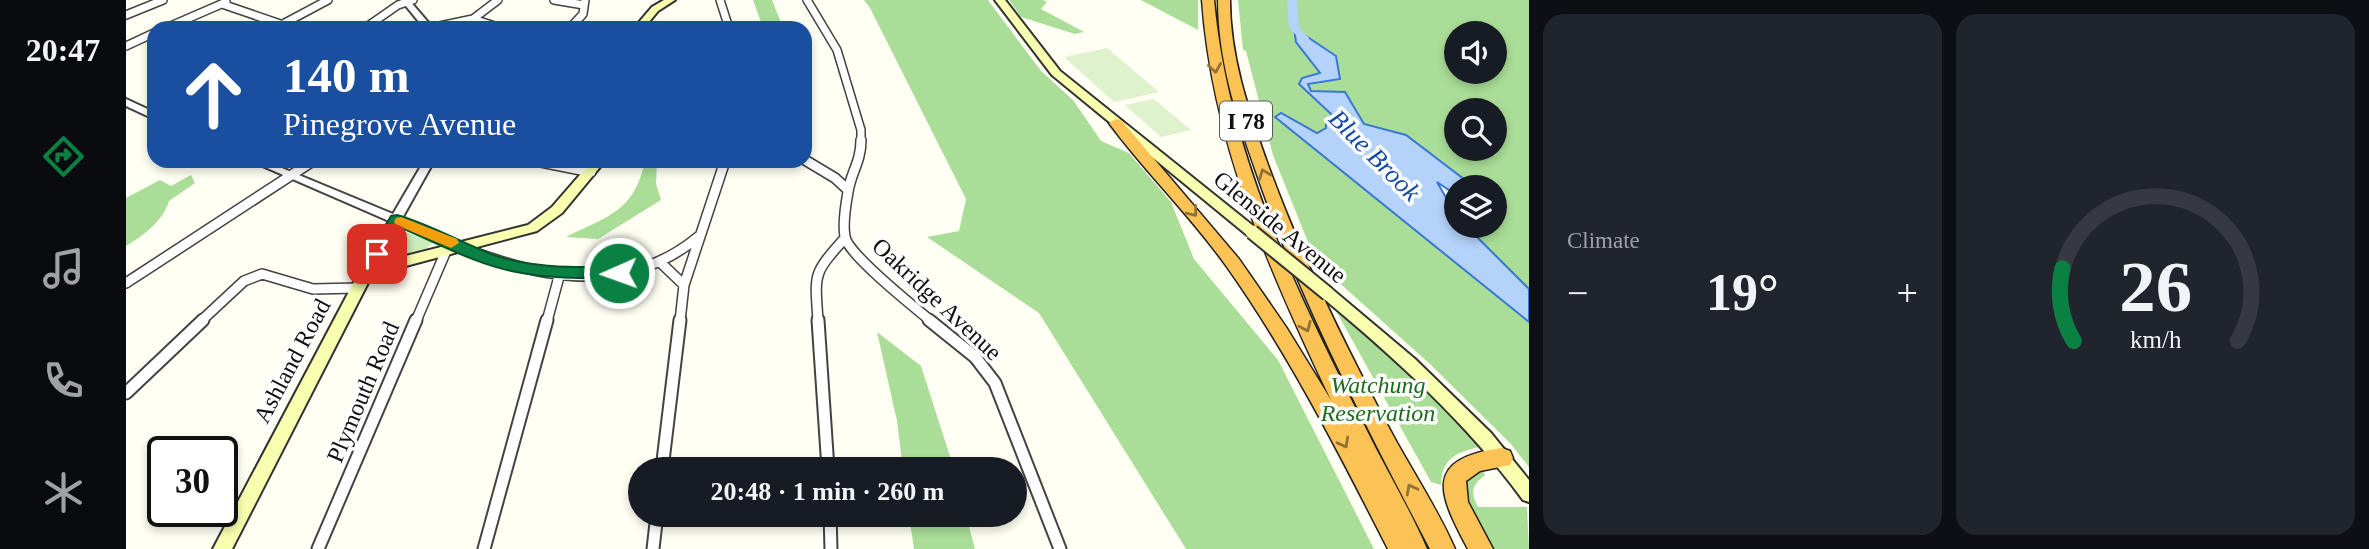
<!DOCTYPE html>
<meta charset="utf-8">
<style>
body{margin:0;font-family:Georgia,serif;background:#20242c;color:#f1f3f6;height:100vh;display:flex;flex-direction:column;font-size:26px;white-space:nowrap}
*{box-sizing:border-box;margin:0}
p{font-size:23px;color:#9ea1a6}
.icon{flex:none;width:38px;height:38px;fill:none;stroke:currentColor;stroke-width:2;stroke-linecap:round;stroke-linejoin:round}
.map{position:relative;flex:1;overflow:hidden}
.side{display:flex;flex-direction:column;gap:14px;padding:14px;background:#0d0f14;width:840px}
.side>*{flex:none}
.top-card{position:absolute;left:21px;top:21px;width:665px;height:147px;border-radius:21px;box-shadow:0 4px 10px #0003;background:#1a4fa0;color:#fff;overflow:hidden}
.buttons{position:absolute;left:1318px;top:21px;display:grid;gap:14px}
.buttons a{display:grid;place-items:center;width:63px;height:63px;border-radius:50%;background:#171b24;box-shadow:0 4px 10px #0003;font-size:35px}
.speed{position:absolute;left:21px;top:436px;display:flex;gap:14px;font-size:35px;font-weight:700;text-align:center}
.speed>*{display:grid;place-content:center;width:91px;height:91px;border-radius:50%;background:#171b24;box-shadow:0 4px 10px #0003;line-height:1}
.speed .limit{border:4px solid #111;border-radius:10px;background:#fff;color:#111}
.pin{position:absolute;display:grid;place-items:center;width:60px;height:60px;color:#fff;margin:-30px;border-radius:14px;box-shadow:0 4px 10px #0006}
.me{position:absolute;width:77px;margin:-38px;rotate:268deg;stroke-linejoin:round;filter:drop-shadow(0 0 5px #0008)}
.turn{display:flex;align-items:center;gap:24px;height:147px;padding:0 21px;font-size:32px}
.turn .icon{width:91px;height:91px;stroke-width:2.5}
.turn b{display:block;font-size:49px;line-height:60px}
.big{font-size:52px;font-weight:800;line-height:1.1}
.side .card{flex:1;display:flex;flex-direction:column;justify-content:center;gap:10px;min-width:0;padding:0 24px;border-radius:21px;background:#20242c}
.side .dial{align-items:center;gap:0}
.dial svg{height:182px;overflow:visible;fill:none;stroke:#363941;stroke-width:7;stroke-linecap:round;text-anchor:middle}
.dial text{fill:#f1f3f6;stroke:none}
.heat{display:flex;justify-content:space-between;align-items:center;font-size:38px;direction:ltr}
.side .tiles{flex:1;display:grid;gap:14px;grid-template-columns:repeat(2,1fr)}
.trip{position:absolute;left:502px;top:457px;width:399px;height:70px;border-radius:35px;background:#171b24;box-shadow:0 4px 10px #0003;font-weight:800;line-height:70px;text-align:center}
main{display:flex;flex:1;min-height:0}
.dock{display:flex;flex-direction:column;width:126px;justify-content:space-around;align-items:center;background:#090b0e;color:#9ea1a6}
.dock .icon{width:49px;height:49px}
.dock .current{color:#0b8043}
.dock b{font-size:32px;color:#f1f3f6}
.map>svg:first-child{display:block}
.green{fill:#cbedba}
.forest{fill:#aade98;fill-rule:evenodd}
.pitch{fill:#def3cd}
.water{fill:#b5d3fa;stroke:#3878d5;stroke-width:2}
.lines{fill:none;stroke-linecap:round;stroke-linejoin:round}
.river{fill:#b5d3fa;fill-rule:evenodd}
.minor-far2-casing{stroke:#434343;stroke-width:10}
.minor-far1-casing{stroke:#434343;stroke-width:12}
.minor-casing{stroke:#434343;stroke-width:15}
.tertiary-casing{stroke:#434343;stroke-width:4}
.secondary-casing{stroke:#323232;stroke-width:4}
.motorway-casing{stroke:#212121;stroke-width:3}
.minor-far2{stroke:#fff;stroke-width:7}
.minor-far1{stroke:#fff;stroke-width:9}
.minor{stroke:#fff;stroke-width:11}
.tertiary{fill:#fff;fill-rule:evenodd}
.secondary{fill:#f8ffaf;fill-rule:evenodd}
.motorway{fill:#fbc255;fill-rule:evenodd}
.secondary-bridge-casing{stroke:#323232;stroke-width:17;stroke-linecap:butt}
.secondary-bridge{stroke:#f8ffaf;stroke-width:13}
.oneway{stroke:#917236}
.route{fill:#0b8043;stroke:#07532c;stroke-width:2}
.slow{fill:#f59e0b}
.labels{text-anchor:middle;stroke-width:7;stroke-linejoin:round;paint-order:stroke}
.shield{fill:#fff;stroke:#585858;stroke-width:2}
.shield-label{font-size:23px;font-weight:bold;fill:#101010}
.street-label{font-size:24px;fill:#101010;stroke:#fff}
.park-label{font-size:24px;font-style:italic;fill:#1d6d1c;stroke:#fff}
.water-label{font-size:26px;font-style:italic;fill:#114aab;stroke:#fff}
</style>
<main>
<nav class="dock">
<b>20:47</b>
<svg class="icon current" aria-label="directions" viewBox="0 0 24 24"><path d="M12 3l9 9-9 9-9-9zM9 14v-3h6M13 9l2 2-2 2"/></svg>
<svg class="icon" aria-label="music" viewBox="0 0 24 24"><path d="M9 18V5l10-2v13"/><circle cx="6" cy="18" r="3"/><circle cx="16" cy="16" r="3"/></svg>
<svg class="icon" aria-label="phone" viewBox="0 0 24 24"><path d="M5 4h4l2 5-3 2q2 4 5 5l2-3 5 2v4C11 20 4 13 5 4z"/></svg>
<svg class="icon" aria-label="climate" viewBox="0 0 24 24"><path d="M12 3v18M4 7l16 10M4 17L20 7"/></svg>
</nav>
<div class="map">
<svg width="1403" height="549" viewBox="0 0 1403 549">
<rect width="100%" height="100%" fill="#fffff4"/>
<path class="green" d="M274,230L307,242L300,249L257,261Z"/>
<path class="forest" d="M627,0H646L657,28H637Z
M738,0H862L915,71L947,100L975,141L1003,153L1045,202L1068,259L1152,360L1248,549H1060L913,313L801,237L833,231L840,199L744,8Z
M883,0H917L921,2L915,9L958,32L949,34L895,17Z
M1015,0H1072V30Z
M1112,0H1403V289L1340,226H1368V187H1343L1338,180L1280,135L1238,124L1219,92L1185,91L1181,84L1214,78L1169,28L1170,42L1194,74L1173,84L1220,128L1216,130L1200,119V128L1191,134L1155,113L1149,117L1403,322V467L1384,443L1304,364L1190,262L1147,155L1120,51L1117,50ZM1330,33H1368V72H1330ZM1330,110H1368V149H1330Z
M519,161H531L530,184L535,200L472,239L440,237C482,216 508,212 519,161Z
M65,175L69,183L43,201C37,221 18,235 0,246V198L34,180L45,186Z
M1209,309C1261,350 1313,394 1353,447C1329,453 1316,458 1315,485L1305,482Z
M751,332L795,366L828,469H777L771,421Z
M1356,469L1359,475C1346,485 1344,493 1352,507H1401L1403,549H1366L1341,506L1338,481Z
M783,515H840L849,549H788Z"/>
<path class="pitch" d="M981,48L1033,92L988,102L938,57Z
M1028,99L1065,130L1035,137L999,105Z"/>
<path class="water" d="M1168,28L1210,56L1214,79L1182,84L1185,91L1219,92L1238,124L1280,135L1339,180L1343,187H1330V195L1311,182L1330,215V226H1340L1403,289V322L1149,117L1155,113L1191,133L1200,128V118L1216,130L1220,128L1173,84L1176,78L1194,73L1170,42Z"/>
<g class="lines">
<path class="river" d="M1161,0H1171L1173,27L1183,38V42H1177L1163,28Z"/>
<g class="minor-far2-casing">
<path id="minor-far2" d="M428,0L458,5
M594,0L603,28
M681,0L711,50L735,130V142
M96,4L166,28
M0,15L37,0
M347,19L372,0
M157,24L202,0
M40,28L100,2
M239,28L272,5L287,0
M304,28L347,19L375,28
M444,28L457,14L459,0
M0,46L28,33"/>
</g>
<g class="minor-far1-casing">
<path id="minor-far1" d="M735,140C735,162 725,172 722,192C720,203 716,229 720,240C729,260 787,306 805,321
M679,160L709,178L722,190
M410,161L465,172
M271,220C365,262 481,313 572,237
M535,263L558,285
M0,283L187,161
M75,321L118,281L136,274L187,289L231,288
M290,321L320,251
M421,321L434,273
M554,321L558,285L599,161
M692,321C689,273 686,275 719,238"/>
</g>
<g class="minor-casing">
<path id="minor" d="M692,320L702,469
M803,320L849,357L869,383L934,549
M0,393L77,320
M536,469L554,320
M704,514L705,549
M192,549L290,320
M358,549L421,320
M527,549L531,514"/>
</g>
<g class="tertiary-casing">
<path id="tertiary" d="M275,0H283L307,28H298Z
M0,99L28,112V119L0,106Z
M125,161H139L267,214L298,161H308L245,274L241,275L235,271L263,221Z"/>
</g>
<g class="secondary-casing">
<path id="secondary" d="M538,0H549L532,11L518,28H508L526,7Z
M869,0H879L934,71L1131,229L1133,232L1131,235H1121L926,75Z
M466,161H479L436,213L411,231L246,275L106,549H87L236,267L402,225L426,207Z
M1202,289L1207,290L1289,359L1365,433L1403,480V502L1397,500C1340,422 1270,359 1197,298L1195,294L1197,290Z"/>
</g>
<g class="motorway-casing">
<path id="motorway" d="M1076,0H1088C1102,152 1170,291 1238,425C1258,466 1283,507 1301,549H1262C1213,453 1164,356 1101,267C1065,216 1020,173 983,123L990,119L995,120L1113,259L1160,327L1205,400C1144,272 1086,142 1076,0Z
M1092,0H1104C1104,58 1123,111 1142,165C1177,261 1222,352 1270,441C1290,477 1313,512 1329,549H1304C1239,424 1173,299 1128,166C1109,112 1092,58 1092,0Z
M1376,448L1384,451L1387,458L1384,465L1354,471L1340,481L1342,502L1367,549H1342C1312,493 1297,459 1376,448Z"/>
</g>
<use href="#minor-far2" class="minor-far2"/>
<use href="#minor-far1" class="minor-far1"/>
<use href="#minor" class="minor"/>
<use href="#tertiary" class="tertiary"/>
<use href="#secondary" class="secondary"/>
<use href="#motorway" class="motorway"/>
<g class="secondary-bridge-casing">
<path id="secondary-bridge" d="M1126,232L1202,294"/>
</g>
<use href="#secondary-bridge" class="secondary-bridge"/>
</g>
<defs><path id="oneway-chevron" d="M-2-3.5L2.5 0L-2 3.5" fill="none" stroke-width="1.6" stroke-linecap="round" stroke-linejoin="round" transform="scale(1.75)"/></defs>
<g class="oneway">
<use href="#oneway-chevron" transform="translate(1089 68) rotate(81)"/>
<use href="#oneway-chevron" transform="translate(1138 174) rotate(-111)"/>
<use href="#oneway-chevron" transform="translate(1067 212) rotate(51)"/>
<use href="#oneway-chevron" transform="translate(1180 327) rotate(66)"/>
<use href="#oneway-chevron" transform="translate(1218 443) rotate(62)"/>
<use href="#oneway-chevron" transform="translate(1285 489) rotate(-118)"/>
</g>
<path class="route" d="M271,215C303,224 334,242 365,254C406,269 451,267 493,267L501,273L493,278C460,278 428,279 396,273C353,266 313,244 274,227L257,258H246L244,254L265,216Z"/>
<path class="slow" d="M275,217L331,239L333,243L325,248L270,225L268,222L270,218Z"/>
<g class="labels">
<rect class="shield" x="1094" y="101.5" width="52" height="39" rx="5"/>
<g class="shield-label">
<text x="1120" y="129">I 78</text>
</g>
<g class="street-label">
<text transform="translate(1154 227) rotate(39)" y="8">Glenside Avenue</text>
<text transform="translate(811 299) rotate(43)" y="8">Oakridge Avenue</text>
<text transform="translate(166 361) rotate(-62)" y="8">Ashland Road</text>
<text transform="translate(237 392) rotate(-67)" y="8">Plymouth Road</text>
</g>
<g class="park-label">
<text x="1252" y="393">Watchung<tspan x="1252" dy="28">Reservation</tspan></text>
</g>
<g class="water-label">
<text transform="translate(1249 155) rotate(45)" y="9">Blue Brook</text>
</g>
</g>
</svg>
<div class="buttons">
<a><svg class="icon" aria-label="sound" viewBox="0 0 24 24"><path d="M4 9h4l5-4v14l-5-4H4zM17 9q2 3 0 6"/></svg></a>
<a><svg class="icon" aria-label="search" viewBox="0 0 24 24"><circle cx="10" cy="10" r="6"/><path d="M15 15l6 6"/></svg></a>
<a><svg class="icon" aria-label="layers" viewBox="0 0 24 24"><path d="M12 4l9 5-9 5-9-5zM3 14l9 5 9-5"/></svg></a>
</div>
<div class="speed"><div class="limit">30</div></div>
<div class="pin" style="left:251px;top:254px;background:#d93025"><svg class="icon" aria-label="arrive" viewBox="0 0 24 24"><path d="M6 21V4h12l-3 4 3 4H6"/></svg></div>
<svg class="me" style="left:493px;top:273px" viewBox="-20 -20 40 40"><circle r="17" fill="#0b8043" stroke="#fff" stroke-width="3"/><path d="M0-11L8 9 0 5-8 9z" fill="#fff"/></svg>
<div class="trip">20:48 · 1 min · 260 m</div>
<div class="top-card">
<div class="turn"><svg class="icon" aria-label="ahead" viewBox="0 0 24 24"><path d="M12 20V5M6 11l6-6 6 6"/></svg><div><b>140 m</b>Pinegrove Avenue</div></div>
</div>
</div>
<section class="side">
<div class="tiles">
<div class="card"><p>Climate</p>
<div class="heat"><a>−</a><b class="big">19°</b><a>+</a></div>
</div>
<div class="card dial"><svg viewBox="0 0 100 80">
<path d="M14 69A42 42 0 1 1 86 69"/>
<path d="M14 69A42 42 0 0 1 9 37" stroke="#0b8043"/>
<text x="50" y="56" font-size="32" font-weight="700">26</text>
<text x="50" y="72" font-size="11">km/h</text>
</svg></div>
</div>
</section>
</main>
